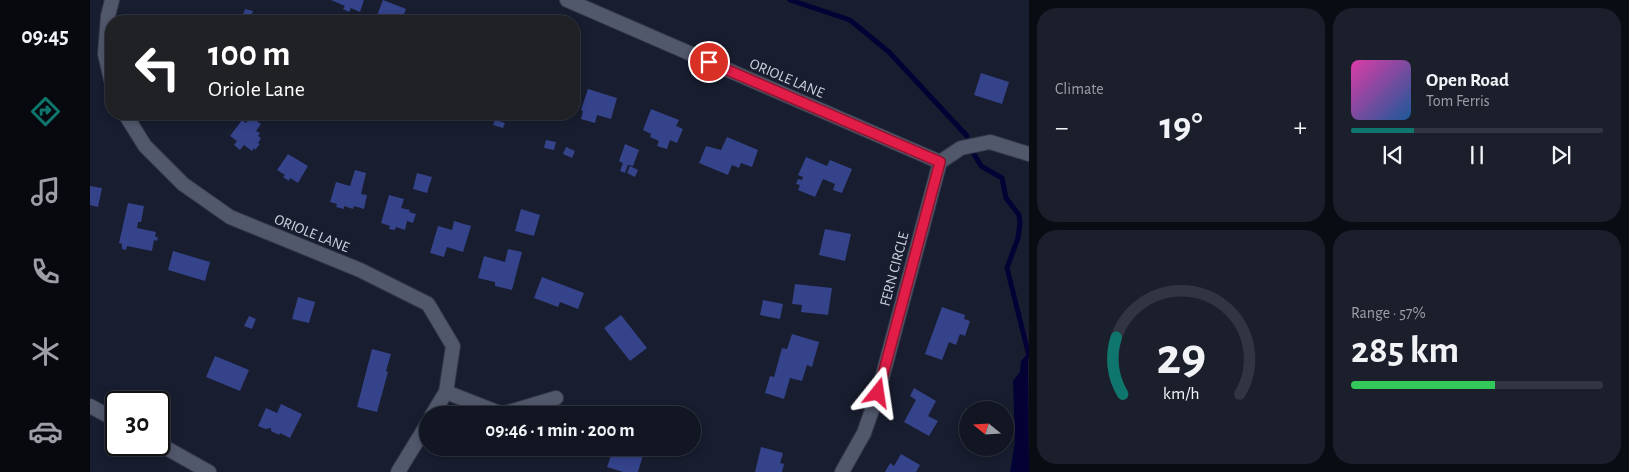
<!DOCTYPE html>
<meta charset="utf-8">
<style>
body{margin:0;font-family:"Alegreya Sans",sans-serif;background:#1b1f2b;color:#f1f3f6;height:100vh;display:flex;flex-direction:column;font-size:19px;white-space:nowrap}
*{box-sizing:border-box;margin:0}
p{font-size:16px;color:#9c9fa6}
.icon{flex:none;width:28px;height:28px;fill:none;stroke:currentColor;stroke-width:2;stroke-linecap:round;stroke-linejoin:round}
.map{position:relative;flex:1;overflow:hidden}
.details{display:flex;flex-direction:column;gap:8px;padding:8px;background:#0a0c13;width:600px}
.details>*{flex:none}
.guide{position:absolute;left:15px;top:15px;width:475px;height:105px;border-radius:20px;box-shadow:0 2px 8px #0003,0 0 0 1px #313541;background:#202124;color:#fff;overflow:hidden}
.needle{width:32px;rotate:288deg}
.controls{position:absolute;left:869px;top:401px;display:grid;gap:10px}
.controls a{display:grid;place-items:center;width:55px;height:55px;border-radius:50%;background:#121623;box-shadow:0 2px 8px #0003,0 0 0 1px #313541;font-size:25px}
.speed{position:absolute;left:15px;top:391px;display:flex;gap:10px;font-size:25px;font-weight:700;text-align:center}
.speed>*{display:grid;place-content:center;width:65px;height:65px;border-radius:50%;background:#121623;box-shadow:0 2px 8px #0003,0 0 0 1px #313541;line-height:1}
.speed .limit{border:2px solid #111;border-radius:8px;background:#fff;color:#111}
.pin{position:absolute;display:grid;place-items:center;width:42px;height:42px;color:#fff;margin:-21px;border:2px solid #fff;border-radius:50%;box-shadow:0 1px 5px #0007}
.me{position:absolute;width:55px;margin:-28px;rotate:15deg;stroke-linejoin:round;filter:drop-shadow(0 0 4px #0008)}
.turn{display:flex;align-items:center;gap:18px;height:105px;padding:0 20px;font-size:22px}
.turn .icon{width:65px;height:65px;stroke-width:2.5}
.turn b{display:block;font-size:35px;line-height:42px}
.big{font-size:38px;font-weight:600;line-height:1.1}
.details .card{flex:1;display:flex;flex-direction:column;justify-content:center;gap:8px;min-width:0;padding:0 18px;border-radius:20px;background:#1b1f2b}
.details .dial{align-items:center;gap:0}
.dial svg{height:130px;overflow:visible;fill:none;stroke:#313541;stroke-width:7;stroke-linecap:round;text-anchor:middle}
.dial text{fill:#f1f3f6;stroke:none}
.song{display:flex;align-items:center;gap:15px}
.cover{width:60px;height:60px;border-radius:8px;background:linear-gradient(135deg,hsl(320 70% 55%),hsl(210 70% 35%))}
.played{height:5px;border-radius:2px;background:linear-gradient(90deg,#0f766e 25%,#313541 25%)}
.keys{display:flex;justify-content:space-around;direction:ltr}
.heat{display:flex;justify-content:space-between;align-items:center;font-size:28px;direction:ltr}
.charge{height:8px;border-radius:4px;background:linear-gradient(90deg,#34c759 57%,#313541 0)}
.details .tiles{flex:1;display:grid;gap:8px;grid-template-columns:repeat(2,1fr)}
.trip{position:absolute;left:329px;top:406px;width:282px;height:50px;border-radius:25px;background:#121623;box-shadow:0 2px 8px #0003,0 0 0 1px #313541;font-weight:600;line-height:50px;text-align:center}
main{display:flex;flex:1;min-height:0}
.dock{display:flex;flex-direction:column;width:90px;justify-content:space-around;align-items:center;background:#07090e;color:#9c9fa6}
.dock .icon{width:35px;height:35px}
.dock .selected{color:#0f766e}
.dock b{font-size:22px;color:#f1f3f6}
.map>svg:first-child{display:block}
.water{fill:#040234}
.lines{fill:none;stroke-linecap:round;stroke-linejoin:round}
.stream{stroke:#040234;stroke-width:5}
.building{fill:#34438a}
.minor-casing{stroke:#343746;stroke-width:16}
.tertiary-casing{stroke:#343746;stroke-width:16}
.minor{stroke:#51586c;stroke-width:14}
.tertiary{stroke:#51586c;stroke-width:14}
.route-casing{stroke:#92132f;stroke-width:12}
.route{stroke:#e11d48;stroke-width:9}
.labels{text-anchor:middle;stroke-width:5;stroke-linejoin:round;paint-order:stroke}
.street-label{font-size:15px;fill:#cdd1dd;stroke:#181d2f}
</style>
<main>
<nav class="dock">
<b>09:45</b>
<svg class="icon selected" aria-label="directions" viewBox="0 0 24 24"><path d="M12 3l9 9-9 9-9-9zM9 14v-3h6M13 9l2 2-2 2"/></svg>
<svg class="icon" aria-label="music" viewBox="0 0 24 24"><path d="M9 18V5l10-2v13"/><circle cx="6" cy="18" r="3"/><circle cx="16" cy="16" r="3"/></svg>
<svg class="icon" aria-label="phone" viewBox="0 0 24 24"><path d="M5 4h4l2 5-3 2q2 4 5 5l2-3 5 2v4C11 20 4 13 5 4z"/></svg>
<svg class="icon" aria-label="climate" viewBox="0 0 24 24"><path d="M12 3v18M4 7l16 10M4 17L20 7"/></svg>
<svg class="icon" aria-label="car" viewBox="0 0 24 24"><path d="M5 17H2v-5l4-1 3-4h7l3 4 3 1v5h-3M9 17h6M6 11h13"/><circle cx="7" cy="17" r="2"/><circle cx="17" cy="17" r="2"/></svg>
</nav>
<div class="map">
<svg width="939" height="472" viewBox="0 0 939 472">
<rect width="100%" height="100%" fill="#181d2f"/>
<path class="water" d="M938,353L939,472H920L925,442L923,381L930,372L931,361Z"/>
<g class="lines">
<path class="stream" d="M700,0L760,20L799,52L877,136
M884,154L891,166L912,178L916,198L929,215L930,223L928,238L917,268L939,356"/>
</g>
<path class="building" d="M241,0H274L270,12L261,8L259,12L253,9L255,6Z
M293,0L316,9L313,17L317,18L316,21H285Z
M155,9L163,11L160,19L152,17Z
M891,73L919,82L912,104L884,95Z
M498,89L527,98L521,119L507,115L505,123L491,119L493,111L491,110Z
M561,109L589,120L586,126L593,129L587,143L580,140L577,149L567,146L569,141L560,137L561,134L553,130Z
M161,117L171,124L166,131L170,133L168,136L171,138L168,143L170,144L165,150L164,148L162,151L154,145L150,150L144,145L147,141L140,136L152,120L156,123Z
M405,120L415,123L413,128L403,125Z
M637,137L668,150L662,167L651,163L649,168L642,165L638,175L609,163L616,146L631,150Z
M456,140L466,142L464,150L454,148Z
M535,144L549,150L543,166L535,164L538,165L535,173L530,171L533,163L529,161Z
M476,147L485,151L482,158L473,154Z
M198,154L218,166L208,183L200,178L199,181L193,177L195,175L187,170Z
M716,157L737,166L740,160L762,169L752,193L743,190L745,184L733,179L725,197L708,190L710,185L706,184L708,179L712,180L713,177L708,175Z
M540,166L548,170L545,177L537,173Z
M265,170L276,173L271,194L277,195L274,209L264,206L263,209L254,206V209L246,207L247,204L240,202L246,182L260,186Z
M327,173L342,177L337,193L323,189Z
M0,186L12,188L8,207L0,205Z
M299,195L314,199L311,208L320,210L319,212L326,214L323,223L317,221L315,230L306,227L305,230L299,229L300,226L291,223Z
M38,203L54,206L51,222H48L47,228L66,232L65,237H68L67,241L64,240L62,251L37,246L36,250L32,249V244L29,243Z
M431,209L450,215L444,236L425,231Z
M364,221L381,226L373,252L357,247L354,257L340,253L348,226L362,230Z
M735,229L761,234L755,261L729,255Z
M418,249L432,252L422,290L405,286V282L388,278L394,256L415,262Z
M83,251L120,262L115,281L78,270Z
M452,277L494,293L488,309L470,302L468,307L444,298Z
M705,284L742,288L738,315L711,312L712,305L702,304Z
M208,297L225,302L219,323L202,319Z
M673,300L693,304L690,319L670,315Z
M852,307L875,315L874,319L880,321L875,336L870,334L866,345L859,342L852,360L835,354Z
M531,315L557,348L540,361L514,328Z
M159,316L166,319L162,329L154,326Z
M702,334L729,342L722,367L717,365L712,381L700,378L694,399L675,393L680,376L684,377L692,348L697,349Z
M282,349L301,354L296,371L298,372L287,412L267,407Z
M125,356L159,370L150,391L116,377Z
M824,388L846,401L838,416L848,421L839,436L814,422L826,400L820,396Z
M191,404L212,414L200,438L190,433L189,435L181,431V428L175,429L168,426L176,408L187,413Z
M671,447L693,453L690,463L694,464L692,472H665Z
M526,448H555L548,472H533L517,467L522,453L524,454Z
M811,454L830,465L826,472H795L800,463L804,466Z"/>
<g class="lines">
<g class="minor-casing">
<path id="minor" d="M477,0L850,162
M21,80L15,54L18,16L22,0
M35,114L55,146L93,184L140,217L270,270L338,304L363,346L356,392L342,415
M356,392L412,414L466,398
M308,472L338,423
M752,472L774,433L788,393L850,162L871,148L900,142L939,154"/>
</g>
<g class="tertiary-casing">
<path id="tertiary" d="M0,406L26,420
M69,444L119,472"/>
</g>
<use href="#minor" class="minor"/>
<use href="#tertiary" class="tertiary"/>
</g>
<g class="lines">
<g class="route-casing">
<path id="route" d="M619,62L850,162L788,393"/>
</g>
<use href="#route" class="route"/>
</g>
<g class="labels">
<g class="street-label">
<text transform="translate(697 78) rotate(23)" y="5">ORIOLE LANE</text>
<text transform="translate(222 233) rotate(22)" y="5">ORIOLE LANE</text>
<text transform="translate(804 269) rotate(-75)" y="5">FERN CIRCLE</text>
</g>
</g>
</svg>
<div class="controls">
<a><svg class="needle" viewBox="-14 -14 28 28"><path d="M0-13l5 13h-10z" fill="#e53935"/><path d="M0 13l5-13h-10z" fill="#9c9fa6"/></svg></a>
</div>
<div class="speed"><div class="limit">30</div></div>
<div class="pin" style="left:619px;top:62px;background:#d93025"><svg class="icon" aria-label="arrive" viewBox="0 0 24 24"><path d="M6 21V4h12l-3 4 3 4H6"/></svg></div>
<svg class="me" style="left:788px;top:393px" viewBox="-20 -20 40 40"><path d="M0-17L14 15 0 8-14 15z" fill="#e11d48" stroke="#fff" stroke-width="4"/></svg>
<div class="trip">09:46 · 1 min · 200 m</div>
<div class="guide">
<div class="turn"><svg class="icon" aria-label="left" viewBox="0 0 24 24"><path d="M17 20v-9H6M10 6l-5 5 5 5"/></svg><div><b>100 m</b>Oriole Lane</div></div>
</div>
</div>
<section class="details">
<div class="tiles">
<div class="card"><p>Climate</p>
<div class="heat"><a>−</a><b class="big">19°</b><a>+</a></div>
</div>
<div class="card">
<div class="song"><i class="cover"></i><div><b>Open Road</b><p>Tom Ferris</p></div></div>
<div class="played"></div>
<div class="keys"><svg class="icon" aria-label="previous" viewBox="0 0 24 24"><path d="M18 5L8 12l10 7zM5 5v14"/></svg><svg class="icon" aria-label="pause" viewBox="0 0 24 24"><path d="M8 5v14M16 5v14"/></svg><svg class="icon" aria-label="next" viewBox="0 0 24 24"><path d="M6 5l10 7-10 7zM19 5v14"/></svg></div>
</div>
<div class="card dial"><svg viewBox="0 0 100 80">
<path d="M14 69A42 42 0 1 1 86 69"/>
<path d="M14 69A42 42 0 0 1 10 34" stroke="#0f766e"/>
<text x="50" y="56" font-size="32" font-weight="700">29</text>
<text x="50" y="72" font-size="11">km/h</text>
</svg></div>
<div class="card"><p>Range · 57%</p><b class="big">285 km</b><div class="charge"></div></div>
</div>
</section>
</main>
